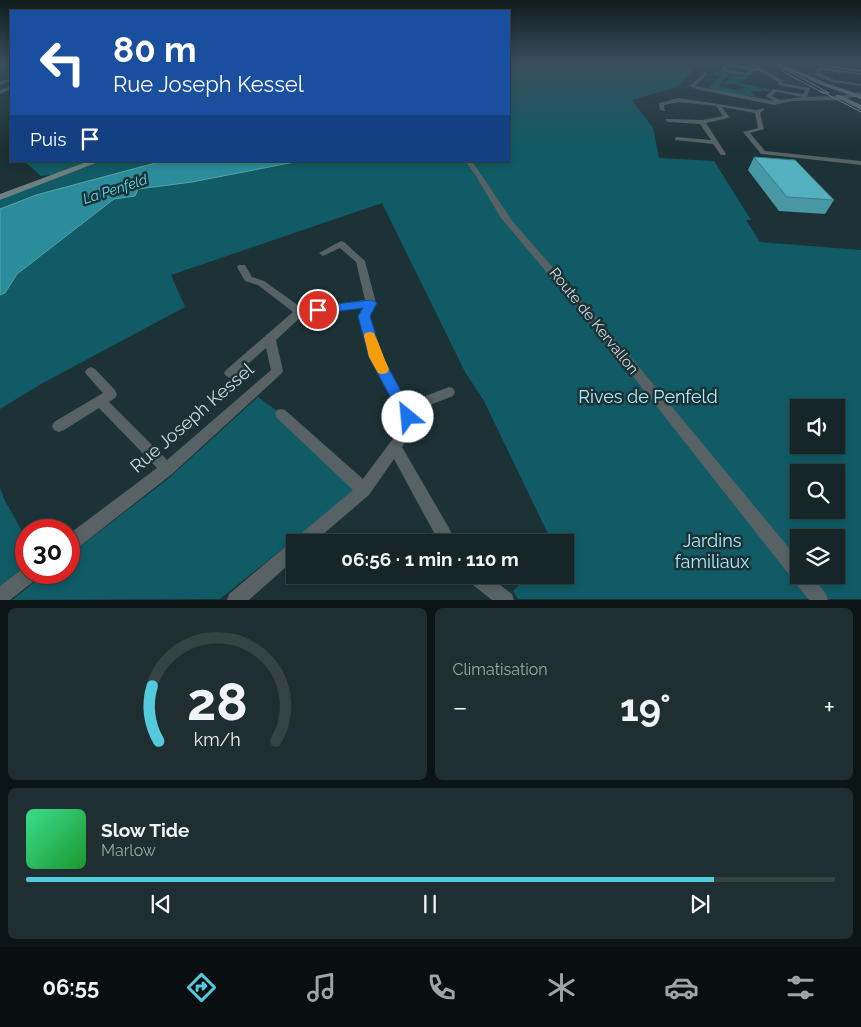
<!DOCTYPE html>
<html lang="fr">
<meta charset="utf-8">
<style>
body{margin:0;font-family:Raleway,sans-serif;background:#1f2e30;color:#f1f3f6;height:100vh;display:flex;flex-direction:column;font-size:19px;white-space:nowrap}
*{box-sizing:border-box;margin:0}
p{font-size:16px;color:#9ea5a8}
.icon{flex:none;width:28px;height:28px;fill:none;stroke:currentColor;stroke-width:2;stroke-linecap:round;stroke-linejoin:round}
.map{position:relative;height:600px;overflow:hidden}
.sheet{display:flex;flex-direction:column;gap:8px;padding:8px;background:#0c1516;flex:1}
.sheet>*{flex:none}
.top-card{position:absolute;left:10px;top:10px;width:500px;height:152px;border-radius:0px;box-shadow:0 2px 8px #0003,0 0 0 1px #354345;background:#1a4fa0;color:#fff;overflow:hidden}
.controls{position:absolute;left:790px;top:399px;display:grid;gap:10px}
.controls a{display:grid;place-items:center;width:55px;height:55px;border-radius:0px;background:#162628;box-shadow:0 2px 8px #0003,0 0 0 1px #354345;font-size:25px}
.speed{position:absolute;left:15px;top:519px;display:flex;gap:10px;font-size:25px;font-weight:700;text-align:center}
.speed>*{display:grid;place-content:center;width:65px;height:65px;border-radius:50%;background:#162628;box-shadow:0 2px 8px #0003,0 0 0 1px #354345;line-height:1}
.speed .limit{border:8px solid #d22;background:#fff;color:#111}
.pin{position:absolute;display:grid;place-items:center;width:42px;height:42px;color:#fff;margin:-21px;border:2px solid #fff;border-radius:50%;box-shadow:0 1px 5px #0007}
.me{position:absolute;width:55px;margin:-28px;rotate:332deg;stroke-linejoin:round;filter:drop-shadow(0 0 4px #0008)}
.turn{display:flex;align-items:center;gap:18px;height:105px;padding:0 20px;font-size:22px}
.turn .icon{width:65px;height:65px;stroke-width:2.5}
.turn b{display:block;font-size:35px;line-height:42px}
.then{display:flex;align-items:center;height:48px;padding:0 20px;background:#0003;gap:10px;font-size:19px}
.big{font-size:38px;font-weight:700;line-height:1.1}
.sheet .tile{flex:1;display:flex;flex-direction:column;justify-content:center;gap:8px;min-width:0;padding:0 18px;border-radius:8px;background:#1f2e30}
.sheet .dial{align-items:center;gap:0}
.dial svg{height:130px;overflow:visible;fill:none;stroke:#354345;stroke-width:7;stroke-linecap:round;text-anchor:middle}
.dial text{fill:#f1f3f6;stroke:none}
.song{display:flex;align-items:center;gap:15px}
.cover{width:60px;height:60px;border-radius:8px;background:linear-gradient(135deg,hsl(150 70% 55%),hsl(130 70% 35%))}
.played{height:5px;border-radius:2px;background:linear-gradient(90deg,#54cadd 85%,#354345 85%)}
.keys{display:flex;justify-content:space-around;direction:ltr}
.heat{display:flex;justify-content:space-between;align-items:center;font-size:28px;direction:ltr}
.sheet .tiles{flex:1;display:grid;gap:8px;grid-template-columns:1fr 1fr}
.tile:last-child{grid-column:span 2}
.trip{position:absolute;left:286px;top:534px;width:288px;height:50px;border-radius:0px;background:#162628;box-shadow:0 2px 8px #0003,0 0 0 1px #354345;font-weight:700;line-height:50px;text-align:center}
.tab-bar{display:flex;height:80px;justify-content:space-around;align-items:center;background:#090f10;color:#9ea5a8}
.tab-bar .icon{width:35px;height:35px}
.tab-bar .current{color:#54cadd}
.tab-bar b{font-size:22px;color:#f1f3f6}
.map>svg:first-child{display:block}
.green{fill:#105b65;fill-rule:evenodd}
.water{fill:#2b8c9b;stroke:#5ca3ae}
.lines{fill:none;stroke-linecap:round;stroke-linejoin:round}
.street{fill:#586264;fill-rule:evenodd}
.secondary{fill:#6f7f81;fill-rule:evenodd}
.tram{stroke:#93a3a6;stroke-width:1}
.wall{fill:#4897a4}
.building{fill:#54b0bf;stroke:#3b7b86}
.route{fill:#1a73e8;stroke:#114b97}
.slow{fill:#f59e0b}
.labels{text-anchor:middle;stroke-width:5;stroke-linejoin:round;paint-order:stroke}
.far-water-label{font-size:14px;font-style:italic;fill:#5be1f6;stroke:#1d3236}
.street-label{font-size:15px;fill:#cddadc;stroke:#1d3236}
.near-park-label{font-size:18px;fill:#a8eefa;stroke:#1d3236}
.near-street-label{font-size:18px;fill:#cddadc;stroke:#1d3236}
</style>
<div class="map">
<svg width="861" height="600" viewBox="0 0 861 600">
<rect width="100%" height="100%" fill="#1d3236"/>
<path class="green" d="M509,64H532L533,67H574L588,64H688L693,72L676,87L632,100L653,128L659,158L714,161L751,220H746L760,242L861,250V599H518L513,591L530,575H565V542H552L484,401L465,372L382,203L171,275L185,307L41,384L0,409V295L5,292L17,274L114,199L135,196L138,189L192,182L300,161H509ZM799,408H836V445H799ZM799,472H836V510H799ZM799,538H836V575H799Z
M719,71L731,74L719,85L720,87L736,90L746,88L734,83L723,85L733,74L748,77L746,80L741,79L739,83L769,89V91H750L757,97L710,90L712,87L709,89L697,86L708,88L720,76L711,74Z
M28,161H163L36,195L0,209V199L65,174L41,176L25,162Z
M258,397L281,414L357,489L220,599L12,600L46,573L69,572V555L169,478Z
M0,487L4,499L26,538V566L0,586Z"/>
<path class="water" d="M163,161H300L192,182L138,189L135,196L114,199L17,274L5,293L0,295V209L36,195Z"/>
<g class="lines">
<path class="street" d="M4,64H11L0,68V66Z
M725,64L756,68L750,64H755L783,81V83L810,88L807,97L841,96L859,92L861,95L841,100L793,101L774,105L696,89L690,86L705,72L707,74L695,86L774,101L766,96L773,89L803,94L805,90L778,85V82L760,71H754L748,76L720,71ZM728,66L750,70L747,73L725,69ZM776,92L803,97L780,100L772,96Z
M818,67L861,73V75L821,70L820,73L835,80L861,84V86L832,82L815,75Z
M11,78V81L0,85V82Z
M11,86V89L0,94V90Z
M679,98L756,110L764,108V110L760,113L764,129L750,133L765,151L861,161V165L761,154L743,132L758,128L755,113L722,107L729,117L728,118L706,123L726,154L725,155H721L713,144L675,140V138L677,137L711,140L700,124L668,122L665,120L666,119L702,120L723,116L716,106L679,102L664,105L665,111L660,110L659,103Z
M465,161H472L476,167L513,222L625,350L799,560V575H811L826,594L828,600H809L617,356L501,218L476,176Z
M341,241L344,242L365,261L376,303L369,316L382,357L407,403L449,387L453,388L455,392L453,396L412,412C418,425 409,437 402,447L449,528L455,542H439L394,459L369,495L314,542H295V559L249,600H227L229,594L353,490L277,418L275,414L277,410L281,409L285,410L363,479L400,429L402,417L370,357L359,316L364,307L303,315L276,340L283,371L281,374L172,474L75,550L69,552V534L157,468L99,408L64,430L59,432L54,430L52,426L54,422L103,393L87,375L85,372L87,369L91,367L95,369L115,390L117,394L115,398L109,402L167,460L271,370L266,348L234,376L230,378L226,376L224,373L226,370L293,312L258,285L245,281L237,267L239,265H245L252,277L264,281L302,308L365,300L356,262L340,248L323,256L319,253Z
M26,566V572H40L38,578L10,600H0V586Z
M466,575H487L512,594L514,600H492L468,581Z"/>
<path class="secondary" d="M775,64H783L828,84L861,95V99L824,86Z
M836,95H840L861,105V110L836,97Z
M89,161H101L0,200V194Z"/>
<path class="tram" d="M813,64L861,71
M780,66L829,93H823L784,72Z
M821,91L861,112"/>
</g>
<path class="wall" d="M754,157L834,200L825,214L779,211L748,170Z"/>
<path class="building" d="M754,157L795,160L834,200L787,197Z"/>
<linearGradient id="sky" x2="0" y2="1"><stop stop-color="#101c1e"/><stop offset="0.43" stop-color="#3a4f5d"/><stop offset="1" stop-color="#3a4f5d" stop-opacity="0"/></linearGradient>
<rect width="861" height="148" fill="url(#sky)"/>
<path class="route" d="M371,300L377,303L370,316L382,356L415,417L413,421L408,423L403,421L369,357L358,316L363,308L318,314L312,310L318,306Z"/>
<path class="slow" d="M370,332L374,333C380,345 383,357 389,369L387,373L382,374L378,373L369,357L364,336L365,333Z"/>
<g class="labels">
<g class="far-water-label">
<text transform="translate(115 189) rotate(-18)" y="5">La Penfeld</text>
</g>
<g class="street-label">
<text transform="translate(594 321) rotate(51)" y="5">Route de Kervallon</text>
</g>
<g class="near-park-label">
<text x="648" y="403">Rives de Penfeld</text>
<text x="712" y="547">Jardins<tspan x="712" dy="21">familiaux</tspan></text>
</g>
<g class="near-street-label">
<text transform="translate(192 418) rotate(-41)" y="6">Rue Joseph Kessel</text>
</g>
</g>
</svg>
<div class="controls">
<a><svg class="icon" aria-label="sound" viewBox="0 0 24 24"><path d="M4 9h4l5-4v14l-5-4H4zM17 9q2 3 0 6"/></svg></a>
<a><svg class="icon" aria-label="search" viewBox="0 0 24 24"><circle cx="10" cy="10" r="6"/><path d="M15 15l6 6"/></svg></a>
<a><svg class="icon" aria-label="layers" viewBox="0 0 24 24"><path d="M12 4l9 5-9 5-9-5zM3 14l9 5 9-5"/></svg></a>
</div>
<div class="speed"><div class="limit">30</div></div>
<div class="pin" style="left:318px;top:310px;background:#d93025"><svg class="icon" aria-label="arrive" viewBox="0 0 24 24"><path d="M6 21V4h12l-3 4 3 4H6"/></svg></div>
<svg class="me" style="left:408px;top:417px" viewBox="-20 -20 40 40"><circle r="19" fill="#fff"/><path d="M0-13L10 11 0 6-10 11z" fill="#1a73e8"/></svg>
<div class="trip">06:56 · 1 min · 110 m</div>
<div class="top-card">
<div class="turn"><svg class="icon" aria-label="left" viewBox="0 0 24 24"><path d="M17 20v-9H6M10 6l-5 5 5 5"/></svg><div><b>80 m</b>Rue Joseph Kessel</div></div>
<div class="then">Puis<svg class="icon" aria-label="arrive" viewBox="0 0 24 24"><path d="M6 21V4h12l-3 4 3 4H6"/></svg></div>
</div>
</div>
<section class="sheet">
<div class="tiles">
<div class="tile dial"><svg viewBox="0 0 100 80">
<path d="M14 69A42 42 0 1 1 86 69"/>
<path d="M14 69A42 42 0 0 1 10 35" stroke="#54cadd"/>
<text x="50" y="56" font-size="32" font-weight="700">28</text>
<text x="50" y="72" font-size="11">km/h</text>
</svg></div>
<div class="tile"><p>Climatisation</p>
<div class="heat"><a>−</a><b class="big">19°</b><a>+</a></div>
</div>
<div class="tile">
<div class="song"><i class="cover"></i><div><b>Slow Tide</b><p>Marlow</p></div></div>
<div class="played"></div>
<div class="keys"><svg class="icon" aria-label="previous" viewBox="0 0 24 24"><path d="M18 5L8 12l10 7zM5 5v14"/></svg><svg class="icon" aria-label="pause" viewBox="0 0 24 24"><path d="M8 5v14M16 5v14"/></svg><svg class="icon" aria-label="next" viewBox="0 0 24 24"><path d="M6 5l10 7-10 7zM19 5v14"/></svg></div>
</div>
</div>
</section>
<nav class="tab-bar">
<b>06:55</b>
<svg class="icon current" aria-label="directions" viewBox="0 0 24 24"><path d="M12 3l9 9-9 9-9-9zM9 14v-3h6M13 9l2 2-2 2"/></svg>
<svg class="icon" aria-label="music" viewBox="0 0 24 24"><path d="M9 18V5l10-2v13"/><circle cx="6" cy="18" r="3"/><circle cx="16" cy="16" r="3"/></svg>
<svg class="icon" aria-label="phone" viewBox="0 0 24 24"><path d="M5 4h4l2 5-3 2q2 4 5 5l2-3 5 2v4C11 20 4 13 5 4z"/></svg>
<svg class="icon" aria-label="climate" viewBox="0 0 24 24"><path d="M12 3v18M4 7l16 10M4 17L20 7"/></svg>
<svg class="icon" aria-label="car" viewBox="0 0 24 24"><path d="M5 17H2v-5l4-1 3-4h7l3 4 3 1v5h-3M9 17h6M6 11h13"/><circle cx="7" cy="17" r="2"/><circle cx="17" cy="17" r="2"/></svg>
<svg class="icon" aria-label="filters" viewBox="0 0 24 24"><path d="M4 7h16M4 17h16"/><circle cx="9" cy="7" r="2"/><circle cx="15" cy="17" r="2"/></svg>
</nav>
